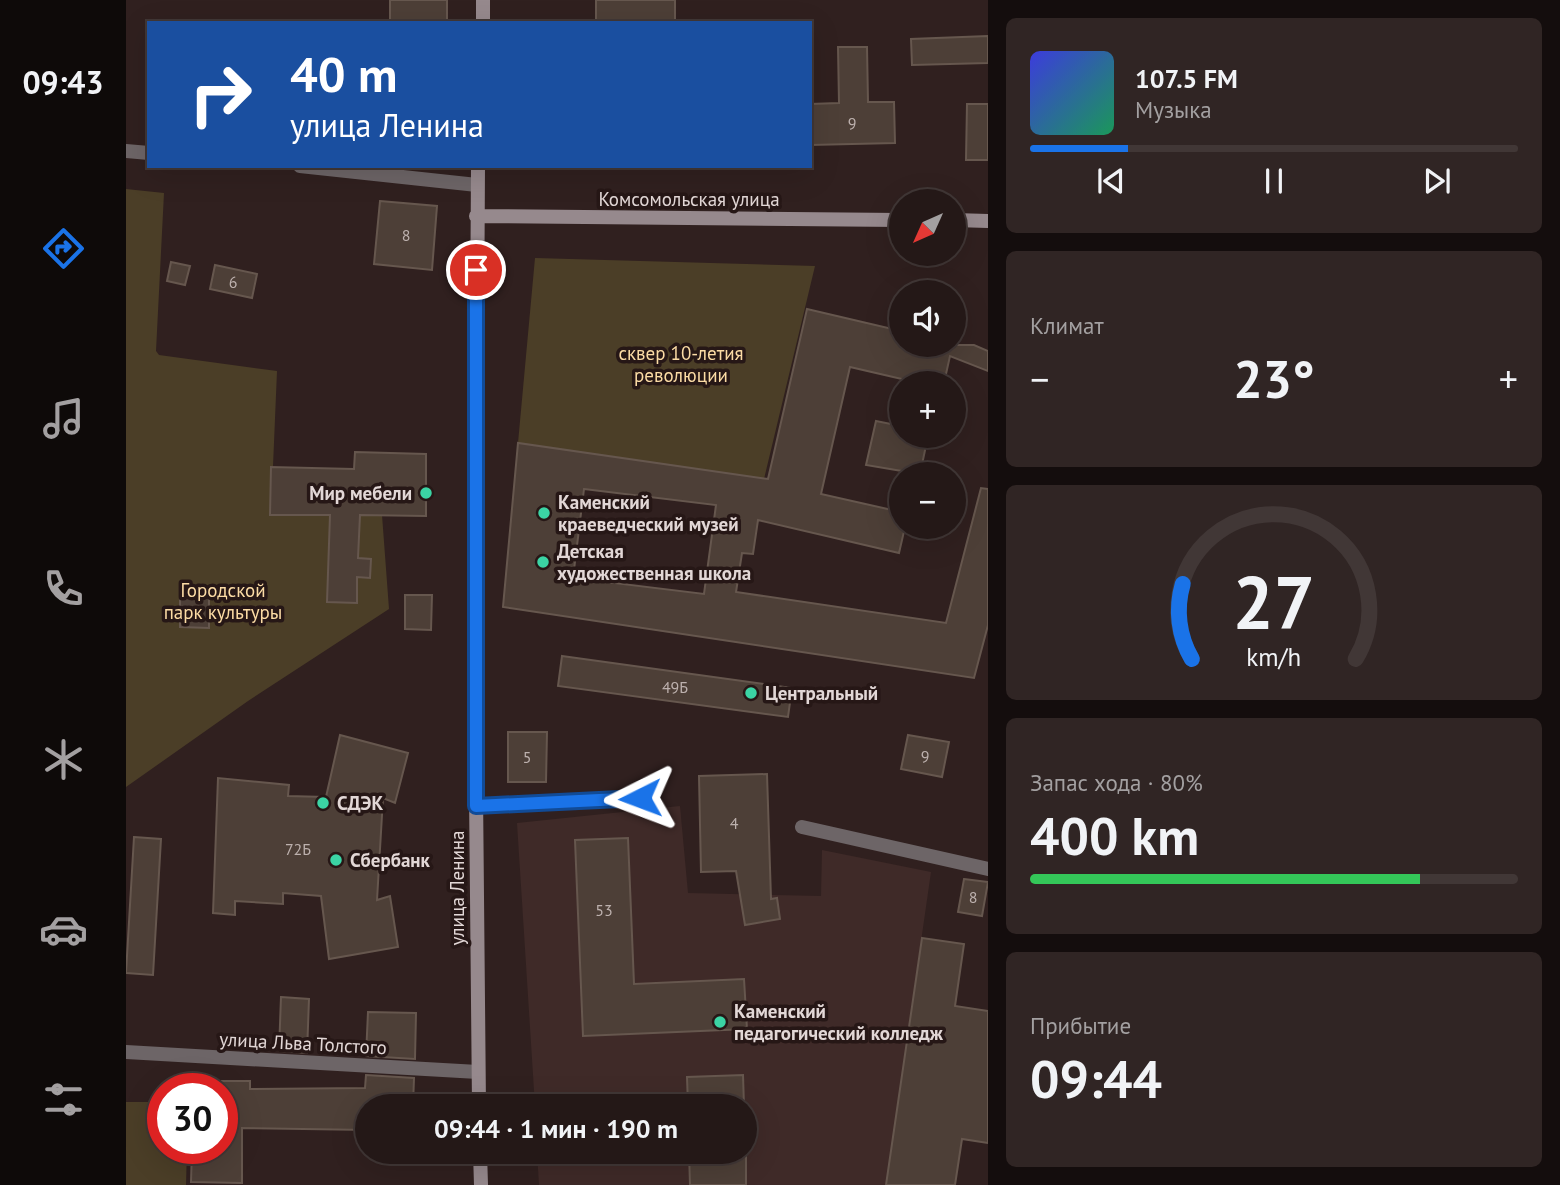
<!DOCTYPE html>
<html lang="ru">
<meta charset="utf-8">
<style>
body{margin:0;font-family:"PT Sans",sans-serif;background:#302524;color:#f1f3f6;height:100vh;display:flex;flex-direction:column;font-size:26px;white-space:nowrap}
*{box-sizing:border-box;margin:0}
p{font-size:23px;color:#a3a0a1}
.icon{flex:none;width:38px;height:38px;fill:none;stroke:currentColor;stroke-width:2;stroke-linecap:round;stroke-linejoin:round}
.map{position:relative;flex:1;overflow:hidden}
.panel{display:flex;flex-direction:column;gap:18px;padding:18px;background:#140d0d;width:572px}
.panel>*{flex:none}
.banner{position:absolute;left:21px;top:21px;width:665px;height:147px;border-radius:0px;box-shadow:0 7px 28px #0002,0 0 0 2px #413736;background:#1a4fa0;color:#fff;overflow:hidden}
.needle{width:46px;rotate:225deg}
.buttons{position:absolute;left:763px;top:189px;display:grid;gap:14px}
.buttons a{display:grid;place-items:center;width:77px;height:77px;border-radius:50%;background:#241817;box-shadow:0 7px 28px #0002,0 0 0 2px #413736;font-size:35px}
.speed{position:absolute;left:21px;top:1073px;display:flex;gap:14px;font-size:35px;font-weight:700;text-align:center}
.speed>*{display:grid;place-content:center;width:91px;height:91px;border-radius:50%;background:#241817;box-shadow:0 7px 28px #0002,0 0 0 2px #413736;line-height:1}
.speed .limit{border:10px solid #d22;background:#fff;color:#111}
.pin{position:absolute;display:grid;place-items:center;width:60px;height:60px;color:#fff;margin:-30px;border:4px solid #fff;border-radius:50%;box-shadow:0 2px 7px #0007}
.me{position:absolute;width:77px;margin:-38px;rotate:267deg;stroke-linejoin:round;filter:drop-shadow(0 0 5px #0008)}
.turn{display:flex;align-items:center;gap:24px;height:147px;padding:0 28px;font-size:32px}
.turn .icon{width:91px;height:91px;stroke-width:2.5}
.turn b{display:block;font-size:49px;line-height:60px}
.big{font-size:52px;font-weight:600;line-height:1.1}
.panel .widget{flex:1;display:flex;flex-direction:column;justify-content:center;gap:10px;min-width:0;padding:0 24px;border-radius:10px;background:#302524}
.panel .dial{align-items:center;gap:0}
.dial svg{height:182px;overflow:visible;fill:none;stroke:#413736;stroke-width:7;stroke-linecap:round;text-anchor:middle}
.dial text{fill:#f1f3f6;stroke:none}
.song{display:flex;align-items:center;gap:21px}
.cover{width:84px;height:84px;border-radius:10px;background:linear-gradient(135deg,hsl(240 70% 55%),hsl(150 70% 35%))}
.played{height:7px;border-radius:4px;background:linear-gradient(90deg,#1a73e8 20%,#413736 20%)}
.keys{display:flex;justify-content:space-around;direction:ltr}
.heat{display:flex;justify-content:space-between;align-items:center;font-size:38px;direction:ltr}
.charge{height:10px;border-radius:5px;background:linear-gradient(90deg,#34c759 80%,#413736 0)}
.trip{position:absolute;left:229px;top:1094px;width:402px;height:70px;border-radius:35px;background:#241817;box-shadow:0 7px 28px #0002,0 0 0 2px #413736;font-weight:600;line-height:70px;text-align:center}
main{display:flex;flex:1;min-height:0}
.dock{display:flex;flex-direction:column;width:126px;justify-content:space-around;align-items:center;background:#0e0a09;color:#a3a0a1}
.dock .icon{width:49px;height:49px}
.dock .on{color:#1a73e8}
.dock b{font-size:32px;color:#f1f3f6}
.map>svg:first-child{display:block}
.built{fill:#3f2a28}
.green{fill:#4b3e27}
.building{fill:#4d3f37;stroke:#66574e;stroke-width:2;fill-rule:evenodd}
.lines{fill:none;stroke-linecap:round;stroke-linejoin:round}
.street{stroke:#6d6567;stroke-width:14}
.secondary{stroke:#96898d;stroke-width:14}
.route-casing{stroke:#114b97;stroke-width:18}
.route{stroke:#1a73e8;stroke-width:12}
.poi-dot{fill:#3bd4a4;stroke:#261716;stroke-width:2.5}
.labels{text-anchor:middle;stroke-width:7;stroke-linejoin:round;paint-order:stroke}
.number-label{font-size:16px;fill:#bdb1ae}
.street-label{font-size:19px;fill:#e2d7d6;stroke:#261716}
.park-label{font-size:19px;fill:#fcdca5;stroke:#261716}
.poi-label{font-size:19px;font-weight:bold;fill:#e2d7d6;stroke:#261716;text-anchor:start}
</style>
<main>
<nav class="dock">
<b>09:43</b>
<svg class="icon on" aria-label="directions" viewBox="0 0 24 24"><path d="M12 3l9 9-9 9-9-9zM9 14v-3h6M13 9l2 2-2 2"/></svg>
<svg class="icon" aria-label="music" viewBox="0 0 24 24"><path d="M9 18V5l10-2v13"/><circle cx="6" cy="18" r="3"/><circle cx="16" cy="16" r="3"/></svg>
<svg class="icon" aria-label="phone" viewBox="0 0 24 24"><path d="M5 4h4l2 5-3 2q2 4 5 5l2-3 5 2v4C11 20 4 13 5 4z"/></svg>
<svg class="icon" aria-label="climate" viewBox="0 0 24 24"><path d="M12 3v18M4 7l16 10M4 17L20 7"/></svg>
<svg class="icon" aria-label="car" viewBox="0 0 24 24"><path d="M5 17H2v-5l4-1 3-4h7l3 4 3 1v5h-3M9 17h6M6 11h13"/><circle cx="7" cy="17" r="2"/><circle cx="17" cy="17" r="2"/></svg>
<svg class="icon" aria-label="filters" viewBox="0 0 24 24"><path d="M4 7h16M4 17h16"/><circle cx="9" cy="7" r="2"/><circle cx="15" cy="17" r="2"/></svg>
</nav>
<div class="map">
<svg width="862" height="1185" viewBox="0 0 862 1185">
<rect width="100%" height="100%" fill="#30201f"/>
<path class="built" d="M554,806L562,893L695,896L696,850L805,872L760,1185H413L411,1152H620V1106H409L391,823Z"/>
<path class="green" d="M0,189L38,193L30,351L33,355L151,371L145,514L256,515L263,609L122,701L0,787Z
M409,258L689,266L638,479L392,443Z
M0,1102H37V1148H61L60,1185H0Z"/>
<path class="building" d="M264,0H321V22H264Z
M470,0H549V21L470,23Z
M862,36V63L786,65L785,39Z
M712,47H741L742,102H768L769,143L684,145V104L713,103Z
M841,104H862V160H840Z
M254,201L311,206L306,270L248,264Z
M45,262L64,266L59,285L41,281Z
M89,265L131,274L126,298L84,289Z
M681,309L775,331V345H848L862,351V371L824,356L818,383H793L724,367L695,494L775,512V527H779L773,553L632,520L627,554L616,553L610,592L820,623L855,488L862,489V625L848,678L377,607L392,443L642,479ZM458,489L590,505L578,594L447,578Z
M750,421L775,426V436H802L794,474L740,465Z
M229,452L300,454V516L234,515L232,558L245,559L244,578L231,577V603L201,602L204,515H144L145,467L228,469Z
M54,595H83V628L54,627Z
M279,595H306L305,630L279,629Z
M436,656L666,688L662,717L432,686Z
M382,732H421L420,782H382Z
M214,735L282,753L269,803L257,798L251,900L264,896L272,947L203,959L195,896L157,893V904L109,901V915L87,913L92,778L163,785L162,796L200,797Z
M782,735L823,742L816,777L775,769Z
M641,774L645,899L651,898L654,919L619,925L610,871L575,872L573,776Z
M8,837L35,839L27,975L0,973Z
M502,838L508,984L618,979L621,1029L457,1036L449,840Z
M838,879L862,882L856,916L832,912Z
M796,938L838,944L829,1006L862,1011V1143L836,1139L829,1185H760Z
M155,997L183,999L181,1053L153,1051Z
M242,1012L290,1013L289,1059L240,1056Z
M240,1075L288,1078L287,1106H242V1130L116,1128V1183L65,1182L66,1148H96V1081H124V1089L239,1088Z
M617,1075L618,1106H562L561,1077Z
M563,1152H620V1185H564Z"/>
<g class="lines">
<path class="street" d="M0,151L23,153
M174,166L351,185
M350,806L514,798
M676,827L862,869
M0,1052L352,1072"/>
<path class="secondary" d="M357,23V0
M352,166L349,687L353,1106
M350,216L775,220
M828,220L862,221
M354,1152L355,1185"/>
</g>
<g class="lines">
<g class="route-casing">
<path id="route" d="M350,270V806L514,798"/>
</g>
<use href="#route" class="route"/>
</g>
<g class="poi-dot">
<circle cx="300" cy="493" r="7"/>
<circle cx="418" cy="513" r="7"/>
<circle cx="417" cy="562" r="7"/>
<circle cx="625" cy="693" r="7"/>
<circle cx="197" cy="803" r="7"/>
<circle cx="210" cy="860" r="7"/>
<circle cx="594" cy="1022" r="7"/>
</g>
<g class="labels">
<g class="number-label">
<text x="726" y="129">9</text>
<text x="280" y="241">8</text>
<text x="107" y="288">6</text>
<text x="549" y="693">49Б</text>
<text x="799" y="762">9</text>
<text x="401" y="763">5</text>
<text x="608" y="829">4</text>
<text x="172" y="855">72Б</text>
<text x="847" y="903">8</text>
<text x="478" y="916">53</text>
</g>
<g class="street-label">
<text x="563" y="206">Комсомольская улица</text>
<text transform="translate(331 888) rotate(-90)" y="7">улица Ленина</text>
<text transform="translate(177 1043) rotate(3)" y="7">улица Льва Толстого</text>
</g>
<g class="park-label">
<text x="555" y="360">сквер 10-летия<tspan x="555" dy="22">революции</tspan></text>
<text x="97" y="597">Городской<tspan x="97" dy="22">парк культуры</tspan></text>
</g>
<g class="poi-label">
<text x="286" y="500" text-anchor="end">Мир мебели</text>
<text x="432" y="509">Каменский<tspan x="432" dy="22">краеведческий музей</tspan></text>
<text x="431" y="558">Детская<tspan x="431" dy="22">художественная школа</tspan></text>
<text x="639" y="700">Центральный</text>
<text x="211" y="810">СДЭК</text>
<text x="224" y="867">Сбербанк</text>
<text x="608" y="1018">Каменский<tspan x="608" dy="22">педагогический колледж</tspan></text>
</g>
</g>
</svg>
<div class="buttons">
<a><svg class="needle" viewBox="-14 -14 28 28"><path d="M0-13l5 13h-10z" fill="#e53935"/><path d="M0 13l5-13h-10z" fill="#a3a0a1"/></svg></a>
<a><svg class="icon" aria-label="sound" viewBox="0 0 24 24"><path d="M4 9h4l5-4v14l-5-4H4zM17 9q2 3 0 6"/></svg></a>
<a>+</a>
<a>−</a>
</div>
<div class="speed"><div class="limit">30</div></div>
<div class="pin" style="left:350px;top:270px;background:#d93025"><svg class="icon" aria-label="arrive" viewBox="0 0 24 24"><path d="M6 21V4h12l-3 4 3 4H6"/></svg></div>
<svg class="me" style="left:514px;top:798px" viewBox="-20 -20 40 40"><path d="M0-17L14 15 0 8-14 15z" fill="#1a73e8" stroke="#fff" stroke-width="4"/></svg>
<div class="trip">09:44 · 1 мин · 190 m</div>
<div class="banner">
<div class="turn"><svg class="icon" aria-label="right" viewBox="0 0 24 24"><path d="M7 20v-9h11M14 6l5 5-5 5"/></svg><div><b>40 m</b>улица Ленина</div></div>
</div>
</div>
<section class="panel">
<div class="widget">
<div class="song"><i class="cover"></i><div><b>107.5 FM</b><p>Музыка</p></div></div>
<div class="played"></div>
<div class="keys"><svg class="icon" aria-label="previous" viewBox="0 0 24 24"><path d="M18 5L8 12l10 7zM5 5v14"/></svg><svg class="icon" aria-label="pause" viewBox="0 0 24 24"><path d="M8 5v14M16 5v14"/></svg><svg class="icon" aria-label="next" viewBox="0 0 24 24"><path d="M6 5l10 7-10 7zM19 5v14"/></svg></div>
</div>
<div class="widget"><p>Климат</p>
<div class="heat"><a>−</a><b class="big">23°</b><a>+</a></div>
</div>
<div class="widget dial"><svg viewBox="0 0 100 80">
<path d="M14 69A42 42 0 1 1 86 69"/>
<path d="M14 69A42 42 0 0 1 10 36" stroke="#1a73e8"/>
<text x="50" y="56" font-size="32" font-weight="700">27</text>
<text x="50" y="72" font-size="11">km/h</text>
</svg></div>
<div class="widget"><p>Запас хода · 80%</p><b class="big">400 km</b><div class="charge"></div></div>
<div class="widget"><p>Прибытие</p><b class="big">09:44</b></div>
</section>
</main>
